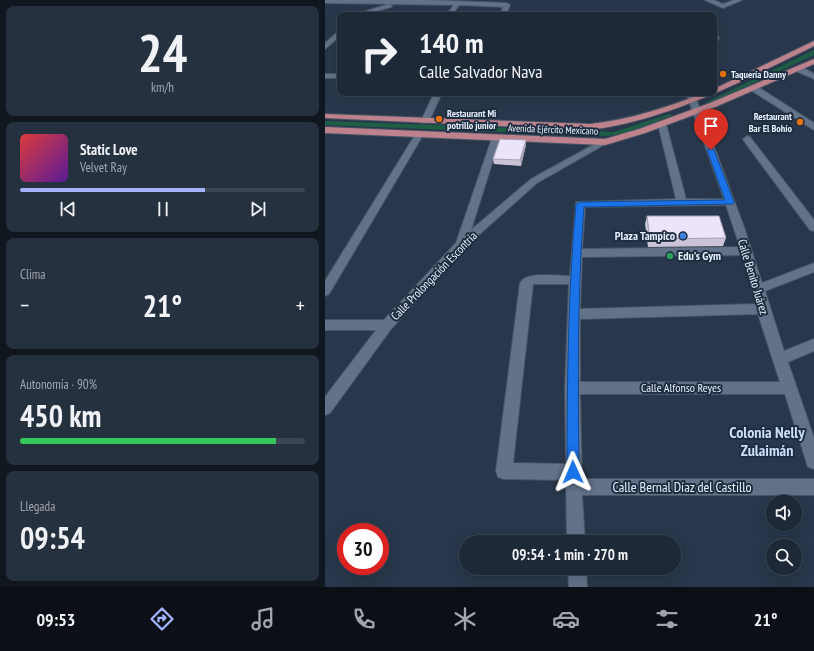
<!DOCTYPE html>
<html lang="es">
<meta charset="utf-8">
<style>
body{margin:0;font-family:"PT Sans Narrow",sans-serif;background:#263140;color:#f1f3f6;height:100vh;display:flex;flex-direction:column;font-size:15px;white-space:nowrap}
*{box-sizing:border-box;margin:0}
p{font-size:13px;color:#a1a6ae}
.icon{flex:none;width:22px;height:22px;fill:none;stroke:currentColor;stroke-width:2;stroke-linecap:round;stroke-linejoin:round}
.map{position:relative;flex:1;overflow:hidden}
.side{display:flex;flex-direction:column;gap:6px;padding:6px;background:#10171f;width:325px}
.side>*{flex:none}
.guide{position:absolute;left:12px;top:12px;width:380px;height:84px;border-radius:8px;box-shadow:0 4px 16px #0002,0 0 0 1px #3c4553;background:#1e2938;color:#f1f3f6;overflow:hidden}
.buttons{position:absolute;left:441px;top:495px;display:grid;gap:8px}
.buttons a{display:grid;place-items:center;width:36px;height:36px;border-radius:50%;background:#1e2938;box-shadow:0 4px 16px #0002,0 0 0 1px #3c4553;font-size:20px}
.speed{position:absolute;left:12px;top:523px;display:flex;gap:8px;font-size:20px;font-weight:700;text-align:center}
.speed>*{display:grid;place-content:center;width:52px;height:52px;border-radius:50%;background:#1e2938;box-shadow:0 4px 16px #0002,0 0 0 1px #3c4553;line-height:1}
.speed .limit{border:6px solid #d22;background:#fff;color:#111}
.pin{position:absolute;display:grid;place-items:center;width:34px;height:34px;color:#fff;margin:-41px -17px;border-radius:50% 50% 50% 0;rotate:-45deg;box-shadow:0 0 4px #0007}
.pin .icon{rotate:45deg}
.me{position:absolute;width:44px;margin:-22px;rotate:359deg;stroke-linejoin:round;filter:drop-shadow(0 0 3px #0008)}
.turn{display:flex;align-items:center;gap:14px;height:84px;padding:0 16px;font-size:18px}
.turn .icon{width:52px;height:52px;stroke-width:2.5}
.turn b{display:block;font-size:28px;line-height:34px}
.big{font-size:30px;font-weight:800;line-height:1.1}
.side .card{flex:1;display:flex;flex-direction:column;justify-content:center;gap:6px;min-width:0;padding:0 14px;border-radius:8px;background:#263140}
.side .dial{align-items:center;gap:0}
.dial b{font-size:52px;line-height:1}
.song{display:flex;align-items:center;gap:12px}
.cover{width:48px;height:48px;border-radius:6px;background:linear-gradient(135deg,hsl(0 70% 55%),hsl(270 70% 35%))}
.played{height:4px;border-radius:2px;background:linear-gradient(90deg,#a4b1fc 65%,#3c4553 65%)}
.keys{display:flex;justify-content:space-around;direction:ltr}
.heat{display:flex;justify-content:space-between;align-items:center;font-size:22px;direction:ltr}
.charge{height:6px;border-radius:3px;background:linear-gradient(90deg,#34c759 90%,#3c4553 0)}
.trip{position:absolute;left:134px;top:535px;width:222px;height:40px;border-radius:20px;background:#1e2938;box-shadow:0 4px 16px #0002,0 0 0 1px #3c4553;font-weight:800;line-height:40px;text-align:center}
.tab-bar{display:flex;height:64px;justify-content:space-around;align-items:center;background:#0c1016;color:#a1a6ae}
.tab-bar .icon{width:28px;height:28px}
.tab-bar .current{color:#a4b1fc}
.tab-bar b{font-size:18px;color:#f1f3f6}
main{display:flex;flex:1;min-height:0}
.map>svg:first-child{display:block}
.green{fill:#1d5f44}
.lines{fill:none;stroke-linecap:round;stroke-linejoin:round}
.minor-casing{stroke:#485566;stroke-width:2}
.major-casing{stroke:#485566;stroke-width:2}
.minor{fill:#627389;fill-rule:evenodd}
.major{fill:#bd828b;fill-rule:evenodd}
.wall{fill:#cbc4d8}
.shaded-wall{fill:#a5a0b0}
.building{fill:#ece4fb;stroke:#a5a0b0}
.route{fill:#1a73e8;stroke:#114b97}
.food-dot{fill:#e8710a;stroke:#1e2d40;stroke-width:1.5}
.shop-dot{fill:#3f7fe0;stroke:#1e2d40;stroke-width:1.5}
.leisure-dot{fill:#2e9e5b;stroke:#1e2d40;stroke-width:1.5}
.labels{text-anchor:middle;stroke-width:4;stroke-linejoin:round;paint-order:stroke}
.far-poi-label{font-size:10px;font-weight:bold;fill:#e8f1fe;stroke:#1e2d40;text-anchor:start}
.far-street-label{font-size:10px;fill:#e8f1fe;stroke:#1e2d40}
.poi-label{font-size:12px;font-weight:bold;fill:#e8f1fe;stroke:#1e2d40;text-anchor:end}
.street-label{font-size:12px;fill:#e8f1fe;stroke:#1e2d40}
.near-street-label{font-size:14px;fill:#e8f1fe;stroke:#1e2d40}
.near-neighbourhood-label{font-size:16px;font-weight:bold;fill:#ccdff9;stroke:#1e2d40}
</style>
<main>
<section class="side">
<div class="card dial"><b>24</b><p>km/h</p></div>
<div class="card">
<div class="song"><i class="cover"></i><div><b>Static Love</b><p>Velvet Ray</p></div></div>
<div class="played"></div>
<div class="keys"><svg class="icon" aria-label="previous" viewBox="0 0 24 24"><path d="M18 5L8 12l10 7zM5 5v14"/></svg><svg class="icon" aria-label="pause" viewBox="0 0 24 24"><path d="M8 5v14M16 5v14"/></svg><svg class="icon" aria-label="next" viewBox="0 0 24 24"><path d="M6 5l10 7-10 7zM19 5v14"/></svg></div>
</div>
<div class="card"><p>Clima</p>
<div class="heat"><a>−</a><b class="big">21°</b><a>+</a></div>
</div>
<div class="card"><p>Autonomía · 90%</p><b class="big">450 km</b><div class="charge"></div></div>
<div class="card"><p>Llegada</p><b class="big">09:54</b></div>
</section>
<div class="map">
<svg width="489" height="587" viewBox="0 0 489 587">
<rect width="100%" height="100%" fill="#28374b"/>
<path class="green" d="M489,50V55L383,104L380,103Z
M344,114L348,115L298,134L283,136L0,125V121L289,132Z"/>
<g class="lines">
<g class="minor-casing">
<path id="minor" d="M0,0H103L182,3L185,5L181,15H175L178,7L134,5L127,15H121L129,5L0,3Z
M380,0H388L398,4L409,0H417L398,8Z
M64,4L67,6L66,7L38,15H28Z
M232,12H236V15H230Z
M15,30V36L0,49V43Z
M389,31L391,32L394,38L391,44L389,45Z
M471,67H477L489,74V79L471,71Z
M0,74H15V78H0Z
M427,87H433L489,123V130L427,91Z
M109,93H117L104,121L100,123H97L96,121Z
M361,93H369L419,227L437,283L489,263V272L440,291L459,351L489,339V351L463,362L489,438V469L483,467L481,461L460,394H255L257,479H489V495H257L260,542H242L241,480L179,479L173,477L171,471L195,283C201,271 232,276 245,276L251,202L351,199L333,124L334,122H340L341,124L361,199H399ZM401,205L415,247L257,249L260,207ZM418,255L431,304L255,309L257,257ZM208,284H244L240,388L241,464L188,463ZM433,314L455,382H255V319Z
M94,132L98,135L4,294L0,296V281L90,135Z
M171,135L175,138L146,230L206,179L277,140L280,139L284,142L212,183L139,248L66,329L5,413L0,415V397L51,330H0V320H59L131,243L167,138Z
M422,136L425,137L489,220V231L485,230L419,141L418,139Z
M243,568H261L262,587H244Z"/>
</g>
<g class="major-casing">
<path id="major" d="M489,41V46C417,81 346,119 265,130L0,118V114L265,124C304,120 343,107 379,93H389V89Z
M489,59V64L390,107L320,133L280,145L0,133V127L280,139L314,129L385,103Z"/>
</g>
<use href="#minor" class="minor"/>
<use href="#major" class="major"/>
</g>
<path class="wall" d="M201,140V145L196,166L169,164L168,159Z
M322,216L401,238L398,246L323,247L320,224Z"/>
<path class="shaded-wall" d="M201,140V145L196,166L195,160Z"/>
<path class="building" d="M175,139L201,140L195,160L168,159Z
M322,216H394L401,238L325,239Z"/>
<path class="route" d="M386,148L389,150L409,202L408,204L259,207C252,295 253,384 254,472L253,476L248,478L244,476L242,472C242,383 243,293 251,204L255,202L400,200L382,150Z"/>
<g class="food-dot">
<circle cx="398" cy="74" r="4"/>
<circle cx="114" cy="119" r="4"/>
<circle cx="475" cy="122" r="4"/>
</g>
<circle class="shop-dot" cx="358" cy="236" r="4"/>
<circle class="leisure-dot" cx="345" cy="256" r="4"/>
<g class="labels">
<g class="far-poi-label">
<text x="406" y="78">Taquería Danny</text>
<text x="122" y="117">Restaurant Mi<tspan x="122" dy="12">potrillo junior</tspan></text>
<text x="467" y="120" text-anchor="end">Restaurant<tspan x="467" dy="12">Bar El Bohío</tspan></text>
</g>
<g class="far-street-label">
<text transform="translate(228 129) rotate(2)" y="4">Avenida Ejército Mexicano</text>
</g>
<g class="poi-label">
<text x="350" y="240">Plaza Tampico</text>
<text x="353" y="260" text-anchor="start">Edu's Gym</text>
</g>
<g class="street-label">
<text transform="translate(109 276) rotate(-46)" y="4">Calle Prolongación Escontría</text>
<text transform="translate(428 277) rotate(73)" y="4">Calle Benito Juárez</text>
<text x="356" y="392">Calle Alfonso Reyes</text>
</g>
<g class="near-street-label">
<text x="357" y="492">Calle Bernal Díaz del Castillo</text>
</g>
<g class="near-neighbourhood-label">
<text x="442" y="438">Colonia Nelly<tspan x="442" dy="18">Zulaimán</tspan></text>
</g>
</g>
</svg>
<div class="buttons">
<a><svg class="icon" aria-label="sound" viewBox="0 0 24 24"><path d="M4 9h4l5-4v14l-5-4H4zM17 9q2 3 0 6"/></svg></a>
<a><svg class="icon" aria-label="search" viewBox="0 0 24 24"><circle cx="10" cy="10" r="6"/><path d="M15 15l6 6"/></svg></a>
</div>
<div class="speed"><div class="limit">30</div></div>
<div class="pin" style="left:386px;top:150px;background:#d93025"><svg class="icon" aria-label="arrive" viewBox="0 0 24 24"><path d="M6 21V4h12l-3 4 3 4H6"/></svg></div>
<svg class="me" style="left:248px;top:472px" viewBox="-20 -20 40 40"><path d="M0-17L14 15 0 8-14 15z" fill="#1a73e8" stroke="#fff" stroke-width="4"/></svg>
<div class="trip">09:54 · 1 min · 270 m</div>
<div class="guide">
<div class="turn"><svg class="icon" aria-label="right" viewBox="0 0 24 24"><path d="M7 20v-9h11M14 6l5 5-5 5"/></svg><div><b>140 m</b>Calle Salvador Nava</div></div>
</div>
</div>
</main>
<nav class="tab-bar">
<b>09:53</b>
<svg class="icon current" aria-label="directions" viewBox="0 0 24 24"><path d="M12 3l9 9-9 9-9-9zM9 14v-3h6M13 9l2 2-2 2"/></svg>
<svg class="icon" aria-label="music" viewBox="0 0 24 24"><path d="M9 18V5l10-2v13"/><circle cx="6" cy="18" r="3"/><circle cx="16" cy="16" r="3"/></svg>
<svg class="icon" aria-label="phone" viewBox="0 0 24 24"><path d="M5 4h4l2 5-3 2q2 4 5 5l2-3 5 2v4C11 20 4 13 5 4z"/></svg>
<svg class="icon" aria-label="climate" viewBox="0 0 24 24"><path d="M12 3v18M4 7l16 10M4 17L20 7"/></svg>
<svg class="icon" aria-label="car" viewBox="0 0 24 24"><path d="M5 17H2v-5l4-1 3-4h7l3 4 3 1v5h-3M9 17h6M6 11h13"/><circle cx="7" cy="17" r="2"/><circle cx="17" cy="17" r="2"/></svg>
<svg class="icon" aria-label="filters" viewBox="0 0 24 24"><path d="M4 7h16M4 17h16"/><circle cx="9" cy="7" r="2"/><circle cx="15" cy="17" r="2"/></svg>
<b>21°</b>
</nav>
